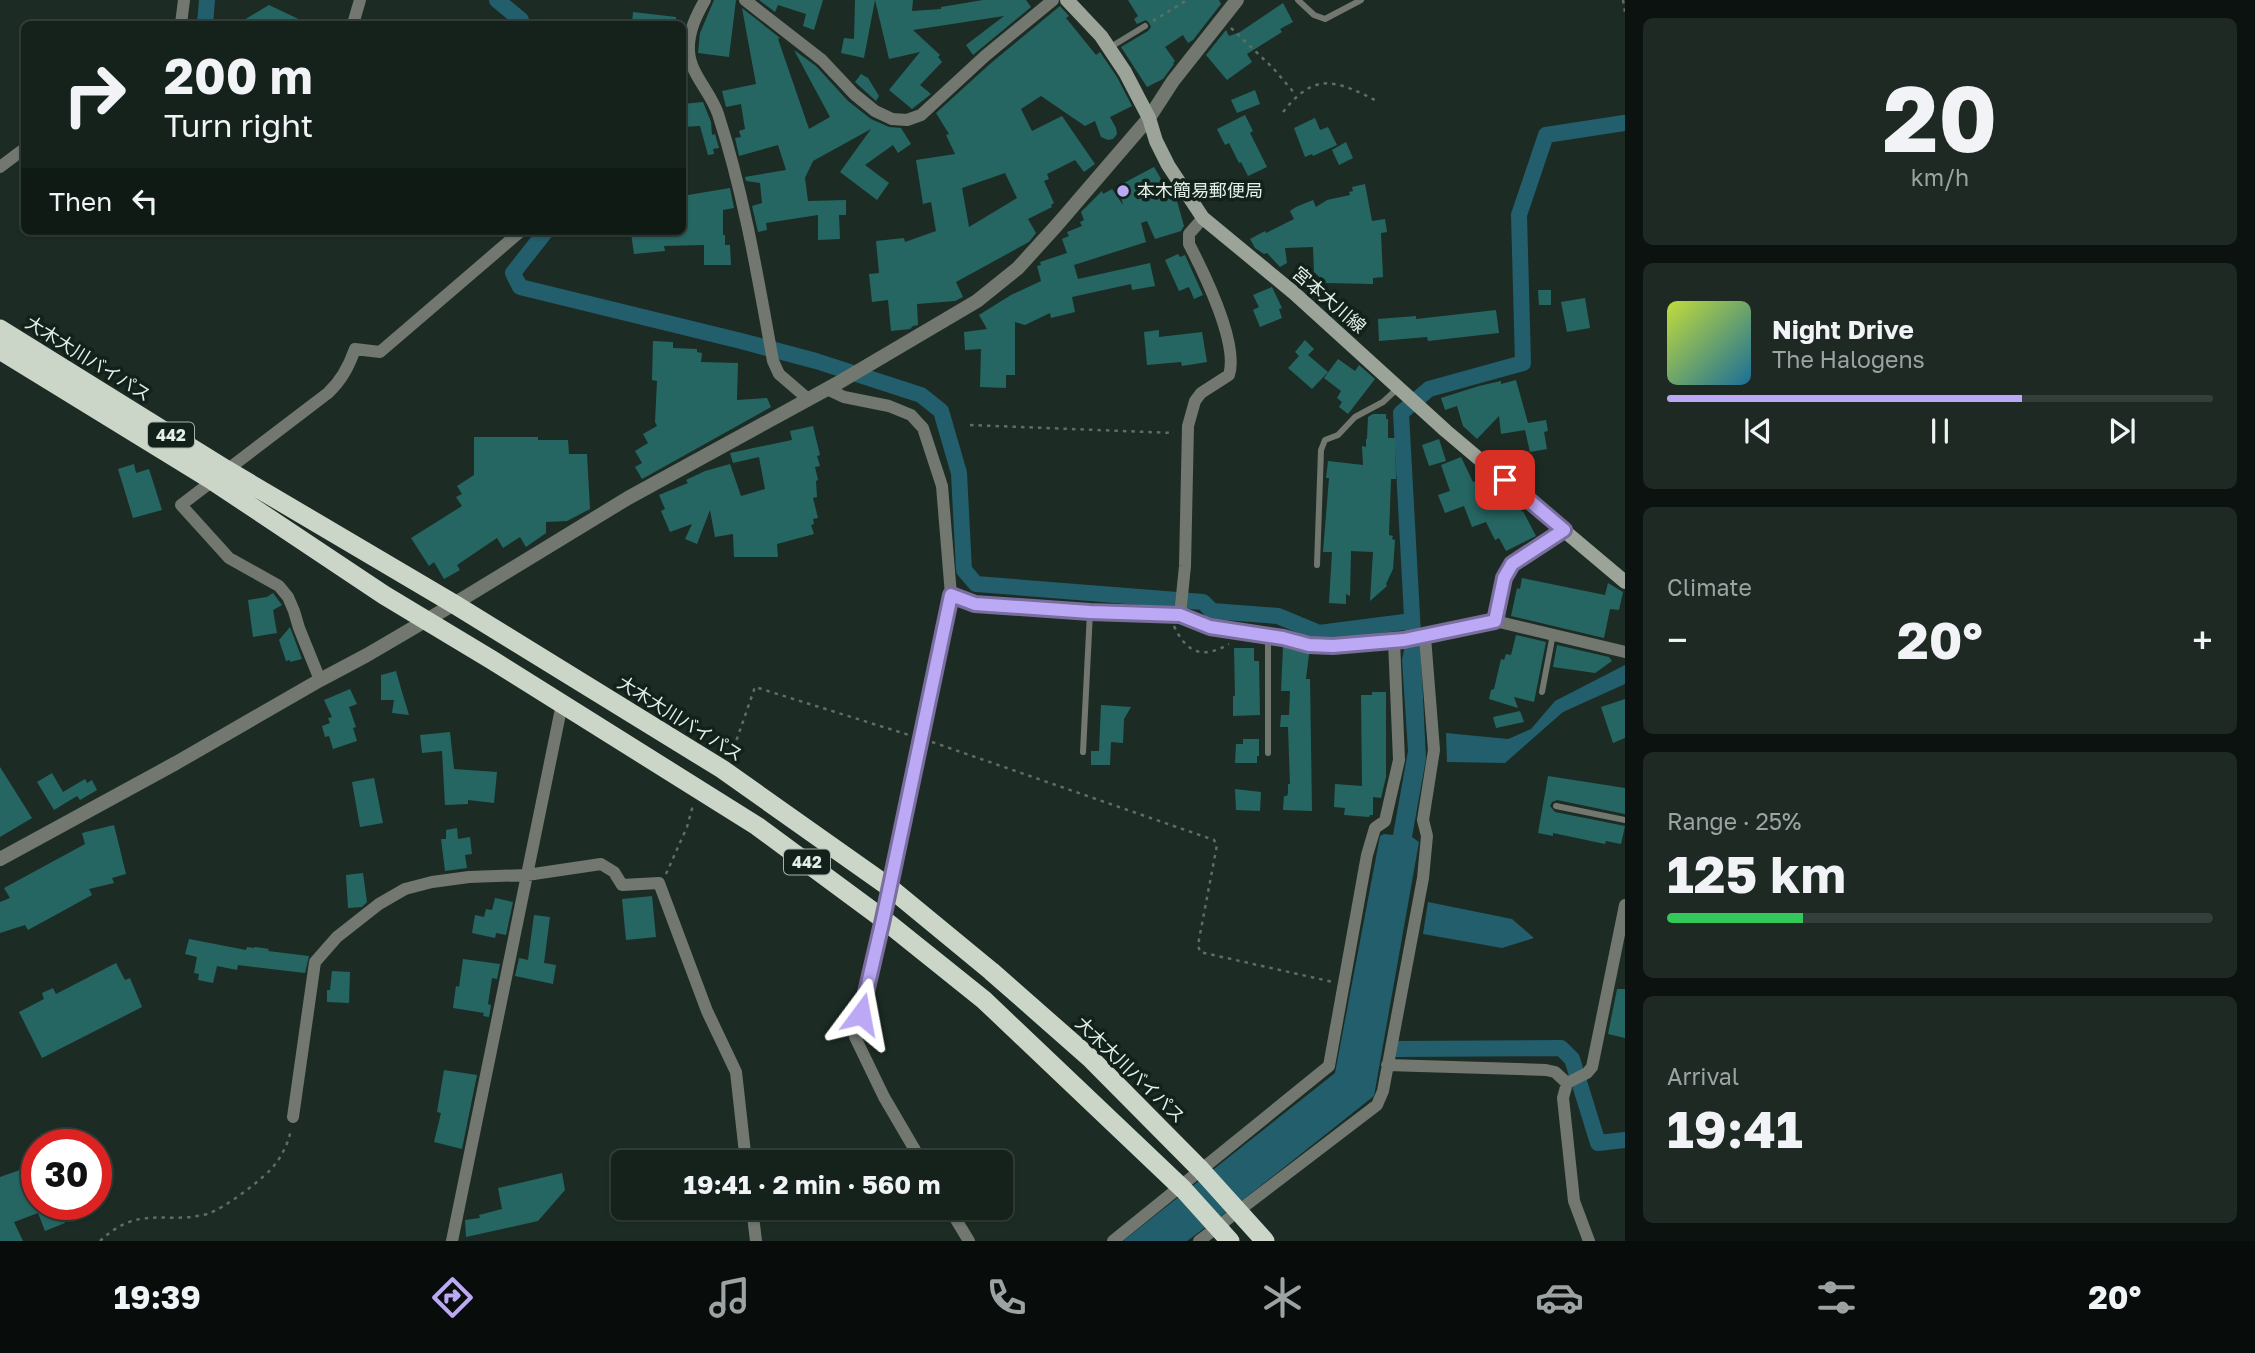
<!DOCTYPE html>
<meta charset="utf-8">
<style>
body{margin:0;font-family:"Golos Text","Noto Sans JP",sans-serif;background:#1e2924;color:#f1f3f6;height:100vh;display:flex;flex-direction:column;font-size:26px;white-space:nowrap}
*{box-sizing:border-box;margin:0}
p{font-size:23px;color:#9da3a3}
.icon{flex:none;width:38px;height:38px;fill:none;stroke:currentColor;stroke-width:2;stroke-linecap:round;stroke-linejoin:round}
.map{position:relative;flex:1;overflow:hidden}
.details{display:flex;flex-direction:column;gap:18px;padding:18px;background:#0c120f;width:630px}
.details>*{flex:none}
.hud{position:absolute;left:21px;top:21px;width:665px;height:214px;border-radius:10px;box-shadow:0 2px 5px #0004,0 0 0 2px #343e3a;background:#15211b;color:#f1f3f6;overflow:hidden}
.speed{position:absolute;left:21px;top:1129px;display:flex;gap:14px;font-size:35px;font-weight:700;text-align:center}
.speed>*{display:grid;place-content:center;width:91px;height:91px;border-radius:50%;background:#15211b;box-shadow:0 2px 5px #0004,0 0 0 2px #343e3a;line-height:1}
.speed .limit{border:10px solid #d22;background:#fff;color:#111}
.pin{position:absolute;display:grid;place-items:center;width:60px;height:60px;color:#fff;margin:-30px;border-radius:14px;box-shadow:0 4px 10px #0006}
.me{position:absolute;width:77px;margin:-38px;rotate:13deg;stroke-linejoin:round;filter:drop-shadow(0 0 5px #0008)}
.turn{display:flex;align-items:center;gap:24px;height:147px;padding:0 28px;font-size:32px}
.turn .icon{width:91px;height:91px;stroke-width:2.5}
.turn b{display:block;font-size:49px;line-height:60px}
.then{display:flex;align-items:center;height:66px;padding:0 28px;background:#0003;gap:14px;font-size:26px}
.big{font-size:52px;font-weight:700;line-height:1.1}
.details .tile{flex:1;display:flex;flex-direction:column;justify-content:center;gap:10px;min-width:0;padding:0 24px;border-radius:10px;background:#1e2924}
.details .dial{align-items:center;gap:0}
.dial b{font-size:91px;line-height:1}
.song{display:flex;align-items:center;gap:21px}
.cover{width:84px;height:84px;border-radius:10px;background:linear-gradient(135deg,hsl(70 70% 55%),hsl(200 70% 35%))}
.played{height:7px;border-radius:4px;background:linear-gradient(90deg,#bca9f5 65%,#343e3a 65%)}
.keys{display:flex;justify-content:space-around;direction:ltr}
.heat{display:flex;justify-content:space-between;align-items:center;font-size:38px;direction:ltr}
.charge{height:10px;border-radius:5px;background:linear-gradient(90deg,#34c759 25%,#343e3a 0)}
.trip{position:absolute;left:611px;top:1150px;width:402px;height:70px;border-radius:10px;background:#15211b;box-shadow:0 2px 5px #0004,0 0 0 2px #343e3a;font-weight:700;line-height:70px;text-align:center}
.dock{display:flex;height:112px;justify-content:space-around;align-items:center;background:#080d0b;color:#9da3a3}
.dock .icon{width:49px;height:49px}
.dock .on{color:#bca9f5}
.dock b{font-size:32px;color:#f1f3f6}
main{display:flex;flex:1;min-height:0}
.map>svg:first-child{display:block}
.water{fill:#225e6c}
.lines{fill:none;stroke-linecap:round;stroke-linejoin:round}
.canal{stroke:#225e6c;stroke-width:16}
.building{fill:#266662;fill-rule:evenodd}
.path{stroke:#5f6d66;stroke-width:2.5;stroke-dasharray:3.5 5;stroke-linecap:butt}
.service{stroke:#727770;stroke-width:6}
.minor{stroke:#727770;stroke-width:12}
.tertiary{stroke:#727770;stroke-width:14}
.secondary{stroke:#9ca499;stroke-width:14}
.trunk{stroke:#ccd6c8;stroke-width:19}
.route-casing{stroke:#7a6e9f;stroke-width:18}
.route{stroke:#bca9f5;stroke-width:12}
.poi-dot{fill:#bca9f5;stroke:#12221b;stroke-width:2.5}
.labels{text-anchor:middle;stroke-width:7;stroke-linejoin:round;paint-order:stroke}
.shield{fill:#12221b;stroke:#a6b2ac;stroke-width:2}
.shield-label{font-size:16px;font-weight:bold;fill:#e5efea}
.poi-label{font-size:18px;fill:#e5efea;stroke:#12221b;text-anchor:start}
.street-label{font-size:18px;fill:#e5efea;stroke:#12221b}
</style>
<main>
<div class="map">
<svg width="1625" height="1241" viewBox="0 0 1625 1241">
<rect width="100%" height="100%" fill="#1c2c24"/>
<path class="water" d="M1416,643L1421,656L1426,759L1412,837L1419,842L1374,1096L1244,1199L1187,1241H1123L1335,1073L1380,836L1384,834L1393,835L1408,751L1402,660L1405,645Z
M1625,665V684L1563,712L1505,763L1447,762L1446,733L1508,739L1531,729L1555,701Z
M1428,902L1512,919L1534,938L1502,948L1423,934Z"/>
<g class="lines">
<path class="canal" d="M497,0L521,20L520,24
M205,24L207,0
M546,231L513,273L520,287L741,341L816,361L921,395L941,411L959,473L964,570L976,584L1203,602L1212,611L1278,616L1319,633L1412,621
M1414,653L1401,413L1429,389L1523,363L1519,215L1546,135L1624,123
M1397,1049L1561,1048L1572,1059L1598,1143L1625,1140"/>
</g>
<path class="building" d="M714,0H736L729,57L698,53L700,33Z
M759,0H823L814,30L803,26L806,14L778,5L775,12Z
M855,0H875L864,58L841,53L844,38L854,39Z
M875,0H913L912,11L941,9V7L983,0H1026L1031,7L973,55L966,45L1004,16L913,30L940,55L938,57L942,62L920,85L931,94L912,109L889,90L920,52L889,59Z
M1128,0H1219L1221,4L1193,40L1188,43L1183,35L1165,47L1175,61L1173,63L1174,64L1163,79L1147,87L1121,47L1148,31L1151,27L1149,23L1146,20L1137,24L1134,19L1138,16Z
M1283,3L1293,22L1280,29L1282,32L1247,54L1252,62L1227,80L1206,55L1226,30L1229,36L1240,32Z
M269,5L309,24H237Z
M1060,6L1069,16L1066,18L1096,55L1100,52L1117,77L1132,106L1110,117L1116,128L1117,134L1113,139L1108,140L1101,137L1095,121L1085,126L1041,96L1021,109L1032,131L1062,116L1095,164L1084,172L1075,160L1047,174L1049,179L1044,181L1054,203L1051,205L1052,207L1028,219L1036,233L1029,242L956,282L963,297L955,301L917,304L918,325L913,326L910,329L891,331L888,300L872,302L869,274L879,273L876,241L904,238L905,242L936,231L931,202L923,204L916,160L955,154L946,135L949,134L936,113L991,63ZM1005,173L1017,198L969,227L962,188Z
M742,8L780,38L778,39L809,129L830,117L794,50L816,66L848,101L871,119L889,127L901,128L911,144L898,153L893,145L865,165L889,183L877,200L840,172L871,129L813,161L805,178L808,201L846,200V215H839L840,239L818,240V215L766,223L767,230L758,232L752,206L762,203L760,183L746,181L745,177L786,170L778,145L739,156L735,138L741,137L739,131L745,129L741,104L726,107L722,91L756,84Z
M633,12L676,17V21L679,22V24H632Z
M861,74L868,78L879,96L876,101L855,82Z
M1255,90L1260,104L1237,113L1231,100Z
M703,102L711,122L712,135L715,134L719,148L713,149L714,154L708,155L700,126L682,127V104Z
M1245,115L1253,131L1250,133L1267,167L1248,176L1241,162L1239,163L1229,143L1225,145L1217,129Z
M1315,118L1320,130L1328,127L1337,145L1313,156L1312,154L1305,157L1294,128Z
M1346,142L1353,158L1339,165L1332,150Z
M1154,167L1171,196L1175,194L1184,226L1181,231L1155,239L1147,221L1141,223L1146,242L1074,265L1078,279L1150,263L1155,286L1132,290L1131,284L1072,297L1075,312L1051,318L1050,313L1025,325L1015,322V375H1006V388L980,387L981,349L965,350L964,332L987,329L979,315L1011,295L1041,281L1037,266L1041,265L1040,262L1067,253L1062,239L1069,236L1067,232L1082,226L1080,222L1084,220L1081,212L1102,191L1103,194L1112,189L1123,205L1118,186Z
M1365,184L1372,221L1385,219L1387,232L1381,233L1383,277L1373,278V284L1326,283L1314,272L1313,247L1285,248L1287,263L1280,267L1267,253L1264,254L1255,248L1250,239L1265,231L1266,233L1294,219L1290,211L1296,207L1313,200L1316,207L1327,200L1350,195L1349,192L1353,191L1352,187Z
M730,188L734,208L723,210V235H725V245H730L731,265H704V245L664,246L665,251L634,254L631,233L682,231V196Z
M1178,254L1180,257L1185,255L1203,295L1194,299L1189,287L1179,291L1165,260Z
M1272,287L1282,308L1279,309L1282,318L1260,327L1253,310L1259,307L1253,295Z
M1538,290H1551V305H1539Z
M1585,298L1590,328L1567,332L1561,302Z
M1496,310L1499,333L1428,341L1427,337L1379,341L1378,319L1416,316V319Z
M1159,330V337L1202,332L1207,362L1182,366L1181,362L1147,365L1144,332Z
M1305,340L1314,349L1308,355L1328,372L1312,389L1288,368L1299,356L1295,352Z
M653,341L673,342V348L697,349V352L702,353L701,362L738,363L737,400L767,398L771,407L642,479L635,467L642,463L635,451L648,443L643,434L657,426L655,422L657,381L652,380Z
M1338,359L1355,371L1359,365L1375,379L1348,414L1339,407L1342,402L1337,398L1341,391L1324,378Z
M1516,380L1528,423L1546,420L1548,431L1544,432L1547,449L1530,452L1525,430L1501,434L1499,416L1477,439L1463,426L1457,406L1445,410L1441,398L1479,386L1501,381V384Z
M1373,414H1386V419H1388V438H1395L1396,479H1391L1389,535L1393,536L1392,539L1395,540L1393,569L1386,584L1387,586L1370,601L1373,552L1351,551L1350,596L1346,594V604L1329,603L1332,552H1323L1329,478H1326L1328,461L1363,465L1362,446L1366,447V439H1367L1368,417Z
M813,426L820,455L817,456L820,466L815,467L818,480L816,481L817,497L813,498L818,518L813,519L814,524L811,525L814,534L777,544L778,557H734L733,534L715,537L710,510L697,544L685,539L692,524L670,532L661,511L665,509L659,495L688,483L686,480L705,471L730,464L741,496L765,489L759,457L733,463L730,453L792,440L790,431Z
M474,437H538V440H568L569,454H587L590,509L567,521L546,522V533L526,547L520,537L503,548L497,538L457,565L460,570L444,579L434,562L429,566L411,538L462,506L456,497L462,494L457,486L474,475Z
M1439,439L1446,461L1429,466L1422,445Z
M1461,457L1473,482L1479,480L1482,491L1485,490L1493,509L1507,501L1512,509L1518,505L1522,512L1523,511L1536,536L1506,551L1499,538L1495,540L1486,522L1472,527L1464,506L1445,513L1438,495L1450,491L1441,465Z
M134,464L136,473L149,469L162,510L133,518L118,469Z
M1522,578L1605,595L1608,583L1623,592L1619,610L1610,609L1604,638L1511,616L1517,588L1520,589Z
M273,593L282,605L273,610L277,633L253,637L248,600L267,597Z
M290,627L302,659L290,662V660L286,661L279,640Z
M1516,635L1546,642L1534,702L1514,697L1518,708L1489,699L1491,690L1494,689L1501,659L1504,660L1506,654L1511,655Z
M1557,645L1609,657L1612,661L1595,673L1553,667Z
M1283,647L1309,654L1306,679H1310L1312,811L1283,810L1284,796H1287L1288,793V784H1290L1288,727H1280L1281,715H1289L1290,691H1281Z
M1234,648H1254V661H1259L1260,715L1233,716V696H1235Z
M396,671L402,692L409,715L392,713L394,700H381V675Z
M350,689L357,704L349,707L356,727L353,728L357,741L333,749L329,736L325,737L322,726L330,723L328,718L332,717L324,700Z
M1372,692H1386V777L1381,798L1373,797V815H1370L1369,817L1344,815L1345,808L1334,807L1335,784L1362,786L1361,695H1372Z
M1625,699V738L1613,743L1601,707Z
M1101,705L1131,707L1124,719L1123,743L1111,742L1110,765H1091V751H1099Z
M1520,711L1524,722L1496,728L1493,717Z
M450,732L454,769L497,772L494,803L468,800V804L445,805L442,751L422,753L420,735Z
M1243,739H1259V756H1257V763H1235L1236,744H1243Z
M0,767L32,818L0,837Z
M52,773L63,792L85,779L87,783L92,780L97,790L80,800L77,796L54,810L37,782Z
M1548,776L1625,788V814L1557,800L1552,802L1550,806L1555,812L1625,826L1621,844L1606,841L1605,844L1553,833V836L1538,833Z
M374,778L383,823L360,827L352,782Z
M1235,789L1261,792L1260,811L1236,810Z
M114,825L126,874L112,878L114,883L89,889L92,895L28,930L25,925L0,933V902L10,898L4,888L85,844L82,833Z
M457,828L458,839L470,837L472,854L465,855L467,868L445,871L441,839H446V830Z
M363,873L367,902L362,907L348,908L346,875Z
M652,896L656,937L626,940L622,899Z
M495,898L513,902L506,935L496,933L495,938L472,933L475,915L484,917L486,909L492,910Z
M534,915L550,917L544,963L556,965L553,984L515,976L519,958L528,960Z
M189,939L246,950L247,947L254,948L255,947L269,949L268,951L309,956L305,973L238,965L237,970L217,966L213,983L198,980L199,974L194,973L197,957L185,954Z
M463,959L500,964L497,979L492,978L488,1004L491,1005L489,1017L483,1016L484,1013L453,1008L456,986L459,987Z
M116,963L125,980L130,978L142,1007L42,1058L19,1012L44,999L42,993L53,988L56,994Z
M332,971L350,972L349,1003L327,1002V990H330Z
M1617,989H1625V1038L1608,1034Z
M444,1070L477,1075L462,1149L434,1142L441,1113L437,1112Z
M37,1164V1204H59L65,1223L45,1231L38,1213L14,1222L23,1241H0V1177Z
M562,1173L565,1190L538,1221L466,1237L465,1220L480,1218L479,1215L502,1209L498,1188Z"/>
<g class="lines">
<path class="path" d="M1623,0L1625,12
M1153,21L1187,0
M1231,28L1273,68L1296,95
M1283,112C1316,70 1337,81 1379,102
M970,425L1174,433
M1174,626C1187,654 1203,659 1229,644
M932,742L1214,840L1217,845L1198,945L1200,952L1333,982
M731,756L755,687L909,735
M666,874L687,827L693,805
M100,1241C139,1204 165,1225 207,1214C222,1210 267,1177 276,1163C283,1154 289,1141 291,1129"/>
<path class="service" d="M1298,0L1314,15L1325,19L1361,0
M1109,48L1145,26
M1317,565L1321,450L1325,440L1338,435L1355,417L1383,402L1397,389
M1268,635V753
M1542,692L1553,634
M1083,752L1090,612
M1556,806L1625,820"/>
<path class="minor" d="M705,0C696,16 688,32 689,51C690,74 711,92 718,114C744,194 758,278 773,361L779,374L808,399
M745,0L822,60L854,94L875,111L892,119L907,120L921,115L985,56L1053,0
M181,24L184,0
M353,24L360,0
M0,167L24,149
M827,389L844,397L889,406L911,415L923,428L942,486L951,595L883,919L855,1037L884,1097L922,1162
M951,595L975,604L1090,612L1180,615L1210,627L1283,638L1309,645L1333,646L1404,640L1495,621L1625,652
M1180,615L1185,566L1188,426L1195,401L1201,393L1229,375C1239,344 1204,273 1189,244V234L1203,218
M1495,621L1504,578L1512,563L1564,530
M320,680L299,628L294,611L288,597L279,586L229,558L181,505L328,393C342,380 349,366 355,349L380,352L521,231
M1387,1065L1546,1070L1555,1072L1567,1083
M293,1117L315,962L337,937L379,904L405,889L432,882L469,877L527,875L601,864L614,872L622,885L659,883L707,1011L736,1072L746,1162
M752,1208L756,1241
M949,1208L969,1241
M452,1241L562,704
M1113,1241L1329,1066L1367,855L1375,828L1385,821L1399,760L1394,641
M1199,1241L1377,1105L1383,1091L1423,878L1427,836L1423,820L1434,750L1425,637
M1589,1241L1574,1201L1563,1098L1567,1083L1587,1073L1592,1067L1625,905"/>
<path class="tertiary" d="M0,859L176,763L320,680L367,655L454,604L628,498L838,383L977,301L1018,268L1057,225L1149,118L1173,81L1237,0"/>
<path class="secondary" d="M1067,0L1101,36L1125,72L1149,118L1156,141L1168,165L1203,218L1294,293L1446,431L1625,582"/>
<path class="trunk" d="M0,329L227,470L454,604L722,769L889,887L991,971L1090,1058L1201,1170L1265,1241
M0,350L213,481L384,595L492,660L757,826L883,919L984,1000L1184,1190L1230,1241"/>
</g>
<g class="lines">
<g class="route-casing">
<path id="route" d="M861,1014L883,919L951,595L975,604L1090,612L1180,615L1210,627L1283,638L1309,645L1333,646L1404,640L1495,621L1504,578L1512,564L1564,530L1505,480"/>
</g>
<use href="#route" class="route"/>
</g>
<circle class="poi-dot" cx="1123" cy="191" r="7"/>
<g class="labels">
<g class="shield">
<rect x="148" y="422.5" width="46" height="25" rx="5"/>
<rect x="784" y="849.5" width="46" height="25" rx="5"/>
</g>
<g class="shield-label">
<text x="171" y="441">442</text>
<text x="807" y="868">442</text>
</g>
<g class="poi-label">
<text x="1137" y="197">本木簡易郵便局</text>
</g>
<g class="street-label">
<text transform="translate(1329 300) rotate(41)" y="6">宮本大川線</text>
<text transform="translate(88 359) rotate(32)" y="6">大木大川バイパス</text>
<text transform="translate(680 719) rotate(32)" y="6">大木大川バイパス</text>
<text transform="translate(1130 1070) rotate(44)" y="6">大木大川バイパス</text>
</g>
</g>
</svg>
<div class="speed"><div class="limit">30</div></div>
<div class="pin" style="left:1505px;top:480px;background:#d93025"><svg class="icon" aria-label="arrive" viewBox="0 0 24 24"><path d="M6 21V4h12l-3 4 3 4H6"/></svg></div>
<svg class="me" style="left:861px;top:1014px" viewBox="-20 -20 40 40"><path d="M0-17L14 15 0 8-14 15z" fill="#bca9f5" stroke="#fff" stroke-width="4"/></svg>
<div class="trip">19:41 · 2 min · 560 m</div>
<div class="hud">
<div class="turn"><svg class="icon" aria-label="right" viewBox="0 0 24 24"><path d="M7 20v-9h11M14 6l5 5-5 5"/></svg><div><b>200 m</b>Turn right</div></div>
<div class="then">Then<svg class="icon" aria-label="left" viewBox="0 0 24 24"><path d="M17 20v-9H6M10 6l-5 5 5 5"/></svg></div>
</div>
</div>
<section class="details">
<div class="tile dial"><b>20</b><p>km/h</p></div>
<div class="tile">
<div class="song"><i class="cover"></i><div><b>Night Drive</b><p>The Halogens</p></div></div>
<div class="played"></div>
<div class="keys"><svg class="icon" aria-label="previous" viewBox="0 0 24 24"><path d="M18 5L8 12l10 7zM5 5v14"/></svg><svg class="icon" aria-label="pause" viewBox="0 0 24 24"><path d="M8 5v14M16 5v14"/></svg><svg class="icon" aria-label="next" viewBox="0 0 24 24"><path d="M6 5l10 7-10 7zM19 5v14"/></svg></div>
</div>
<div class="tile"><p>Climate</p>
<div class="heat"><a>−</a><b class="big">20°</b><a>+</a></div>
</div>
<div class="tile"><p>Range · 25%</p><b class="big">125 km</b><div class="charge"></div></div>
<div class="tile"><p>Arrival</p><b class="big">19:41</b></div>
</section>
</main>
<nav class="dock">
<b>19:39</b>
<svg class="icon on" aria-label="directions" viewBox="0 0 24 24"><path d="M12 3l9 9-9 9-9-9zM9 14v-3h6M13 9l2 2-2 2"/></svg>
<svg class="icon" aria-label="music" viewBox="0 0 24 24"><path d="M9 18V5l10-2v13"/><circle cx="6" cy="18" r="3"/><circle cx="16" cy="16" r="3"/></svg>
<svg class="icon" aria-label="phone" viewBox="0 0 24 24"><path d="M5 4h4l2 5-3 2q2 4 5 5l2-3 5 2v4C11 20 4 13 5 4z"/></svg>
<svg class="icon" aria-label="climate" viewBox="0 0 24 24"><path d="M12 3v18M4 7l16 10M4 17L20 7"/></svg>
<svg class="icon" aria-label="car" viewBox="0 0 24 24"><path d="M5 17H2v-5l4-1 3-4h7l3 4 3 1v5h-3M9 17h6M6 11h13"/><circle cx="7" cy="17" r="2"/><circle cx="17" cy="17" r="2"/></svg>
<svg class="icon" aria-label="filters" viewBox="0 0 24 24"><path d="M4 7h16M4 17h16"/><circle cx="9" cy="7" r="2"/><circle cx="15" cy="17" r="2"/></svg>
<b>20°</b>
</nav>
